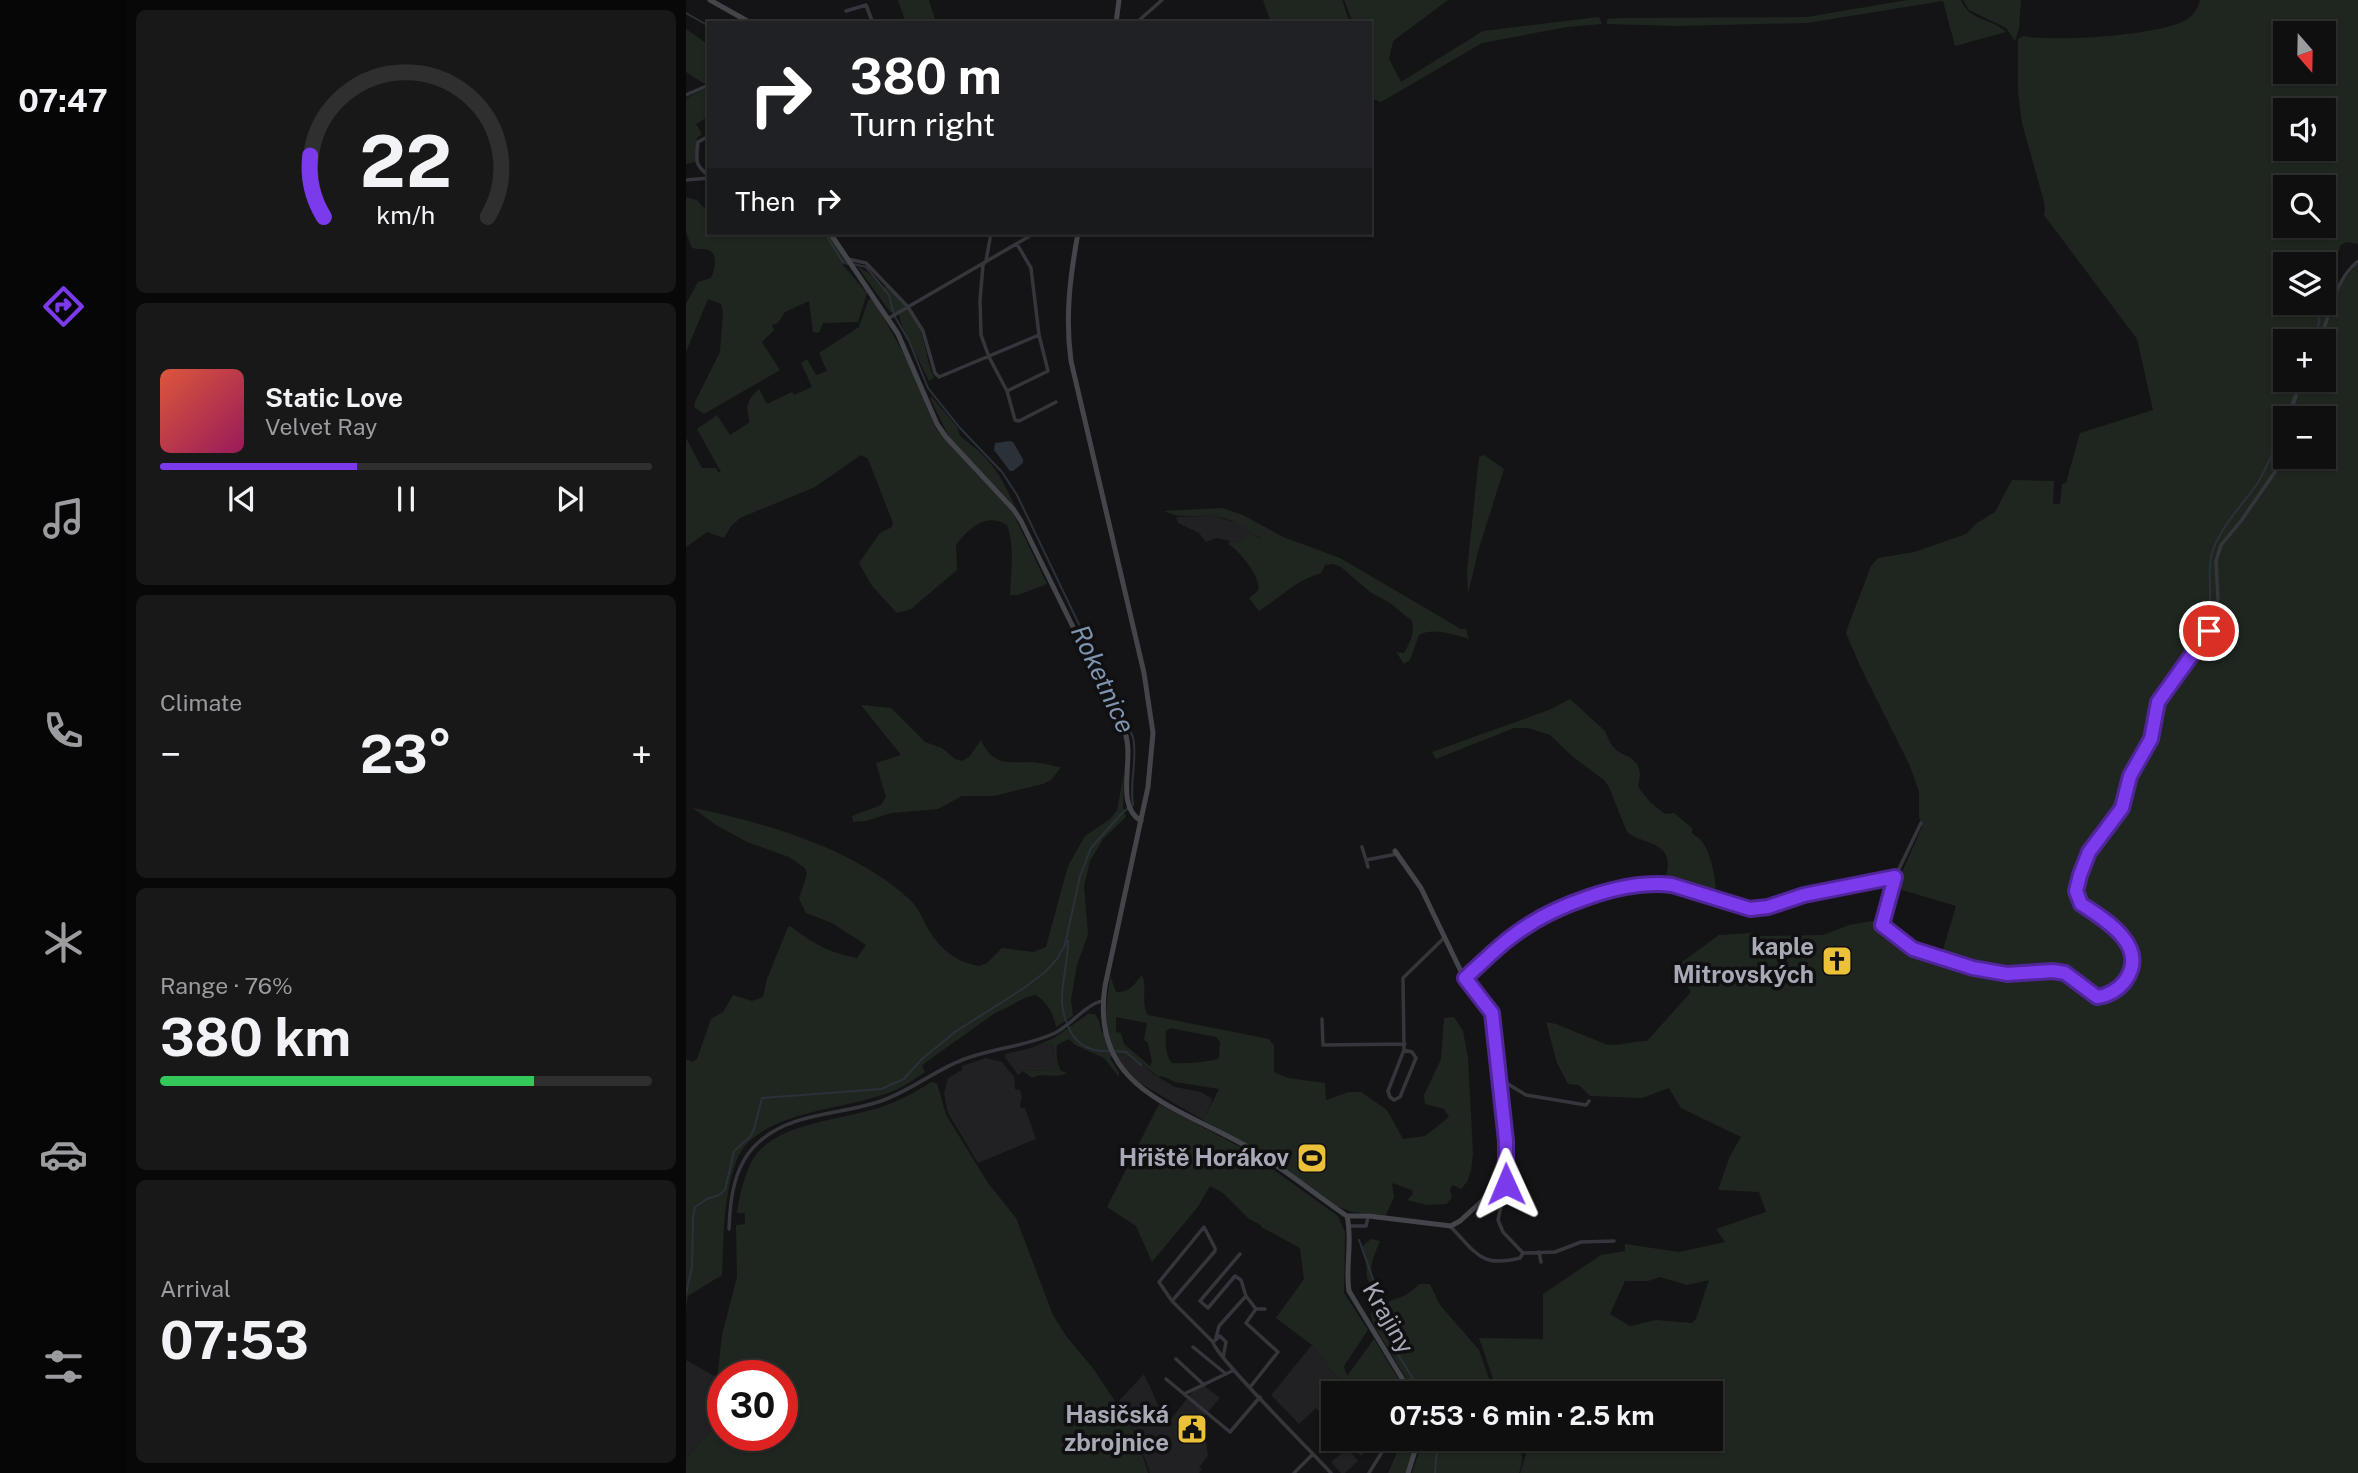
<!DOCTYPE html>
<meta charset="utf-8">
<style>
body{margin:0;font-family:"Public Sans",sans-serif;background:#181819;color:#f1f3f6;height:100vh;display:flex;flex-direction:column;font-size:26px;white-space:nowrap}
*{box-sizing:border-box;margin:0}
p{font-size:23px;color:#9b9c9f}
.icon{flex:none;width:38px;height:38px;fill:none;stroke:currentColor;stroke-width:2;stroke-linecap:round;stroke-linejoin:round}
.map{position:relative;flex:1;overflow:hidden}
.details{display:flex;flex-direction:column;gap:10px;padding:10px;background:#080809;width:560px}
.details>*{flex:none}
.hud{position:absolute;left:21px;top:21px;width:665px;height:214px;border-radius:0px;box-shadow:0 2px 5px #0004,0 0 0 2px #2f2f30;background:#202124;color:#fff;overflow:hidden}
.needle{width:46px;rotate:160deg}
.tools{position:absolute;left:1587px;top:21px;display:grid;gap:14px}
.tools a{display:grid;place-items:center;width:63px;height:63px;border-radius:0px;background:#0f0f10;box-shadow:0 2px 5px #0004,0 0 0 2px #2f2f30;font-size:35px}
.speed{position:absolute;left:21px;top:1360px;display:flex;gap:14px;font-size:35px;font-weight:700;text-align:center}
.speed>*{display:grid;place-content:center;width:91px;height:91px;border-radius:50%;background:#0f0f10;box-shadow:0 2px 5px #0004,0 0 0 2px #2f2f30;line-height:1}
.speed .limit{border:10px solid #d22;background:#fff;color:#111}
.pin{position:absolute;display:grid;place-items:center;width:60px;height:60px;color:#fff;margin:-30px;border:4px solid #fff;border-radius:50%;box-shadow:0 2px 7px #0007}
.me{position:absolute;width:77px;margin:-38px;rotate:359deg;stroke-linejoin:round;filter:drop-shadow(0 0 5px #0008)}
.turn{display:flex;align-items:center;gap:24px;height:147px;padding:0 28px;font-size:32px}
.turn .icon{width:91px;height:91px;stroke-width:2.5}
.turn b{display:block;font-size:49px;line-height:60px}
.then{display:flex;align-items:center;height:66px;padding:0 28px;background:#0003;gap:14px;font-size:26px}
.big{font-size:52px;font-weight:700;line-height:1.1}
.details .tile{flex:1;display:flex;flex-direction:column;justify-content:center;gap:10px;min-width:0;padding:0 24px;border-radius:10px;background:#181819}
.details .dial{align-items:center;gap:0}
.dial svg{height:182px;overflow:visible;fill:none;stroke:#2f2f30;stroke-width:7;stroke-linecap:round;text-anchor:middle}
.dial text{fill:#f1f3f6;stroke:none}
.song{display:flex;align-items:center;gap:21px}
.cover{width:84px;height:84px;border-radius:10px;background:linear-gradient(135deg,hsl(10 70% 55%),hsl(330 70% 35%))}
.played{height:7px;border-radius:4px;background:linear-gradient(90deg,#7c3aed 40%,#2f2f30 40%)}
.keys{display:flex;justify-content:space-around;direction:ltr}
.heat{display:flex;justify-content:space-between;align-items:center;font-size:38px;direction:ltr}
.charge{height:10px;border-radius:5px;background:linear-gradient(90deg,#34c759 76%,#2f2f30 0)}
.trip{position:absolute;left:635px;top:1381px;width:402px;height:70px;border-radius:0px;background:#0f0f10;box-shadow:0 2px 5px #0004,0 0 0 2px #2f2f30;font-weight:700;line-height:70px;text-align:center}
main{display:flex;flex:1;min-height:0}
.tabs{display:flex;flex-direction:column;width:126px;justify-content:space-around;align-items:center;background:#060606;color:#9b9c9f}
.tabs .icon{width:49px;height:49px}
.tabs .current{color:#7c3aed}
.tabs b{font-size:32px;color:#f1f3f6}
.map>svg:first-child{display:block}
.built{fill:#212023}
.green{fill:#1f2620;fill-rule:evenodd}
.water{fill:#2b3139}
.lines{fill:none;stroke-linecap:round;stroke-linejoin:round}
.stream{stroke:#2b3139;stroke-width:2}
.street{stroke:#35363b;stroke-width:3.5}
.secondary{stroke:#44454b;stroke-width:5}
.route-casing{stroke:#51269a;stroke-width:18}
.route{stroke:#7c3aed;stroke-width:12}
.labels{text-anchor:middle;stroke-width:7;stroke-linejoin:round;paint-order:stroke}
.poi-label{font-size:24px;font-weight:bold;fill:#a7aab6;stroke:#100f11;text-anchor:end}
.street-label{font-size:24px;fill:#a7aab6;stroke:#100f11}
.water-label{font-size:26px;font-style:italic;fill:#7f94af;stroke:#100f11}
</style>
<main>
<nav class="tabs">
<b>07:47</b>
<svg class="icon current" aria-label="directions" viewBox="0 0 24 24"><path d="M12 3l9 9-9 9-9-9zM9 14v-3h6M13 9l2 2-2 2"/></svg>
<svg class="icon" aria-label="music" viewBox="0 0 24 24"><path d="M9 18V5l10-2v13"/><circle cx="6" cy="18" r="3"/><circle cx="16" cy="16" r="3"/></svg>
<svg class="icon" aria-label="phone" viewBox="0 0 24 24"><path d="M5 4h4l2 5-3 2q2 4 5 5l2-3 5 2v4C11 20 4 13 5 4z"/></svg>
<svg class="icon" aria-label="climate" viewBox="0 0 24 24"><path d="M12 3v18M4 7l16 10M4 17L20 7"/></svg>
<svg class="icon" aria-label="car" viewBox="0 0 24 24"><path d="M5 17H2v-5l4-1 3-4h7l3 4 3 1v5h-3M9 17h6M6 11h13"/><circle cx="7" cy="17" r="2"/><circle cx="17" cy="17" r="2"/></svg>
<svg class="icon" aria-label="filters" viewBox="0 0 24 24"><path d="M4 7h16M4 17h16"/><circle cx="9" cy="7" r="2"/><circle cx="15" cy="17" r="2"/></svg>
</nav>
<section class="details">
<div class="tile dial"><svg viewBox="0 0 100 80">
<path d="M14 69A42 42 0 1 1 86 69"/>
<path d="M14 69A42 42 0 0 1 8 42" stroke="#7c3aed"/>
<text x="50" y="56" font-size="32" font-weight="700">22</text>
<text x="50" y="72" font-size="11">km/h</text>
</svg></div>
<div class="tile">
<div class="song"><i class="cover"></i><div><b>Static Love</b><p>Velvet Ray</p></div></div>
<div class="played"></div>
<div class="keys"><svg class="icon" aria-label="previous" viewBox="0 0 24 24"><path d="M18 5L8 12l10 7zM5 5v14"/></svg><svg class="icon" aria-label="pause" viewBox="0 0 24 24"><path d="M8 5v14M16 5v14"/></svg><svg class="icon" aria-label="next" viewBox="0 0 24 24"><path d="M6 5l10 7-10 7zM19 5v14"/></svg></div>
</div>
<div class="tile"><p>Climate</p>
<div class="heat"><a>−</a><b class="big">23°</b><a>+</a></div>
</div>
<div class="tile"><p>Range · 76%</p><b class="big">380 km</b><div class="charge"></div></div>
<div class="tile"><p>Arrival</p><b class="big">07:53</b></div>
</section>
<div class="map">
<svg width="1672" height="1473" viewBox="0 0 1672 1473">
<rect width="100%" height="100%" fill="#141416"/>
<path class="built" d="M528,516L560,526L576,541L554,543L530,538L520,542L513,533L492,523L490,517Z
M366,1043L372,1070L337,1071L332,1075L319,1057V1054Z
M429,1054L438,1055L458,1065L467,1074L489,1087L515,1092L525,1098L526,1101L517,1120L452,1082L441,1072Z
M300,1058L316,1062L328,1077L329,1089L334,1090L336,1097L334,1105L335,1108H339L350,1139L292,1163L262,1113L258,1093L262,1078L276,1070V1066Z
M626,1345L663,1393H648L647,1426L630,1408L613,1424L585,1395Z
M0,1360L32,1378L25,1431L0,1458Z
M458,1374L474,1409L484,1420L508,1390L518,1386L534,1398L517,1418L522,1456L513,1467L516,1469L513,1473H464L452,1440L431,1403Z
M659,1439H673L683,1449L675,1456L667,1448L663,1451L672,1461L659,1473H655L645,1462L665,1446Z"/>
<path class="green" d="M212,0H243L250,23H220Z
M577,0H656L664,23H585Z
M658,0H762L707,41L703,59L715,82L797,31L913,17L916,24L881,27L796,43L695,102L687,99L684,88V23H667Z
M1221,0H1275C1283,21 1306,18 1320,32L1269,46L1257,1L1121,23L991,26L921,24V19L938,18L1121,17Z
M1277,0H1335L1333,29L1329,41L1320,28L1283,10Z
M1514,0H1672V244L1660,242L1655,245L1638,289V264H1600V303H1632L1631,307L1644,315L1653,287L1672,262V1473H834L840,1455L832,1439L1026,1438V1393H812L793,1338L857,1339V1294L915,1255L939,1251V1244L993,1252L1039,1242L1030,1229L1080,1212L1073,1192L1032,1190L1044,1156L1055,1137L995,1108L983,1088L956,1098L904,1096L893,1085L882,1084L871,1063L860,1022L870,1024L919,1044C932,1047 946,1041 961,1041L1005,992L988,968L1033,935L1065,933L1076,936L1137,935L1163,925L1192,920V925L1201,927L1227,945L1256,953L1270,906L1209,888L1236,827L1233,816V792L1224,766L1175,668L1160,633L1161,629L1185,566L1192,558L1228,552L1280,534L1291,523L1309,512L1326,480L1368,481L1367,504H1374L1376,484L1380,483L1394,433L1467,410L1451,339L1358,215L1359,209L1357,198L1336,123L1332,92V39L1337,36C1367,42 1479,36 1503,18C1509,14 1512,7 1514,0ZM1600,33H1638V72H1600ZM1600,110H1638V149H1600ZM1600,187H1638V226H1600ZM1600,341H1638V380H1600ZM1600,418H1638V457H1600ZM974,1277L1001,1285L1023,1280L1010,1319L1006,1323L970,1320L944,1326L924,1314L939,1281H962Z
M0,29L23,45V82L17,83L0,72Z
M23,87V116L10,124L16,134L11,138L9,162L0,164V98Z
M0,197L11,200L23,213V233H142L160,261L157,265L181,293L172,322L137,323L133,333L127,332L123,301L99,312L92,323L86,325L88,330L76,342L94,370L18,414L8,407L9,402L34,352L37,312L35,304L22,299L0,352V304L12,282L25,278C30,268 33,249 17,249C13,249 9,249 6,248L0,232Z
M171,266L184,274L196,288L200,286C212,297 225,309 232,325C240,341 240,361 248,378L243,381L217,328L212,313L204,312Z
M186,297L228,372L249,427L326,511L361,584L332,595H324C325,571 329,547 321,525C300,512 283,528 270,545L271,570L225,609L211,613L186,586L173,563L194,533L206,527L207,523L182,459L175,455L129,487L54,518L45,526L38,538L21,532L0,547V438L16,468H30L32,472H35L11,429L31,415L44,435L64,422C59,407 61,400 73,389L81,404L106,392L108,395L126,387L115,363L121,359L130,375L141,371L133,353L173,327L182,301Z
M246,397L271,427L274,436C307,461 312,471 330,508L263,437L244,398Z
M798,455L818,469L793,548L782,593L781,571L793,457Z
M536,508L557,515L597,537L654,558L775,629H780L783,639C767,635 748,627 733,635L724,660L718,664L710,652L718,653C724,643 729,632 726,621L704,603L684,592L655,567L647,564L639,565L635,573C610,580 595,597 573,611L563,598L572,591C577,579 553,550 542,544L545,541L554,543L562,534L576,539C560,529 547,518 527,516C509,515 495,519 478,511Z
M884,699L919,731L924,743L931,751L945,758L952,765L954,775L952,787L964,802L979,814L988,813L1006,828V833C1009,836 1012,837 1015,840C1025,852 1030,879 1030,894L980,875C990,841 957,845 941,832L923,787L918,780L886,756L864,735L842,728H828L750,759L746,752L863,710Z
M175,705L205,708L239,742L256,748L269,759L276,761L284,756L295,740C309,770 326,760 353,763C360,763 368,767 375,767L365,780L357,784L308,796H276L252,809L205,813L180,821L167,822L166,816L195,805L200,797L190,763L215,755Z
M438,773L437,807L440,817L417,839L404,861L398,886L402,934L391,965L385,1000L387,1016L370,1027C368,1014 361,1002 350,995C336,997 323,1008 309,1013L239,1063L236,1066L239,1072C225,1082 213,1090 196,1095C153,1110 67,1113 50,1162C37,1198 38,1237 36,1275L2,1296L0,1308V1059L6,1062L11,1059L25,1019L37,1012L47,995L66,1001L77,997L81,979L102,927L104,926C128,944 141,952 171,958L180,945L146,923L120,913L113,899L121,874L119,868L103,857L61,842L30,825L7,808C77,822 169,849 223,899C234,908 238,924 246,935C256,951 275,964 294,966L301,963L316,948L347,952L360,947L382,866L399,836L424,819L431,810Z
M456,975C462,988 454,1003 462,1015L583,1039L588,1046V1072L602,1078L639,1083L640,1100L663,1092H675L701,1110L717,1139L739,1136L763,1117L758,1109L739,1104L738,1095L755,1059L758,1018L768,1017L777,1031L782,1058L787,1154L785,1171L781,1182L775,1189L766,1185L764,1190L766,1198L760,1204L740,1205L721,1200L727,1194L726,1190L706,1183L708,1197L700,1215L666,1212L650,1206L574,1152L517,1120L533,1089L489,1082L479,1077L471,1076L458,1065L438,1055L429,1054L424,1058L433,1073V1077L418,1058L389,1045L383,1039L371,1045C370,1051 371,1065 375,1071L381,1073C371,1079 357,1072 346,1078L337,1071L372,1070L366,1043L345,1048L368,1038L402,1014H409L413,1021L416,1033H421L420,1011L424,976L430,992C444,993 448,984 456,975ZM430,1017L461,1023L458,1040L462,1043L466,1062L464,1066L438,1044L435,1033L430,1032ZM484,1028L530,1037L534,1042L533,1058C527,1062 495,1064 486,1063C479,1055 479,1041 480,1031Z
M245,1082L251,1083L260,1115L302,1183L330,1218L367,1315L380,1336L406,1367L435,1410L452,1440L462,1473H0V1458L25,1431L36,1335L51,1277L50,1225L59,1224V1213H51L52,1206C55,1191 59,1173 67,1159C90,1121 162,1120 201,1105C216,1099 232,1091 245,1082ZM37,1376H96V1435H37Z
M473,1104L560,1150L652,1216L659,1232L658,1293L682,1330L658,1366L661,1376L688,1339L721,1393H685L679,1387L672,1393H663L626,1345L590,1318L618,1279L614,1248L575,1227V1225L563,1219L537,1193L524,1186L511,1208L466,1262L450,1226L421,1207Z
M685,1239L694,1241C680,1273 684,1273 699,1303L720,1295L734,1284H744L754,1305L793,1350L808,1393H729L687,1324L685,1313L694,1308L695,1304L681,1278L680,1262L675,1247Z
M717,1439H731L719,1473H702Z
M737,1439H830C836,1452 838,1459 833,1473H726Z"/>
<path class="water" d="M324,441L327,442L337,459V463L327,471H324L308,450L309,443Z"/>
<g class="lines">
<path class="stream" d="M0,13L23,26
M139,233L156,261L161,264
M1627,341L1633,323L1632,312
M1600,417L1608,396
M1387,877L1391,864L1420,821L1430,800L1442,767L1457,738L1476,684L1522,617C1528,594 1519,569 1528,547C1538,523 1557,504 1571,484C1584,464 1591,440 1600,419
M382,941C382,977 366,1000 386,1034C395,1048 408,1052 424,1051
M430,1051L440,1052L455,1065
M673,1240L696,1304V1313L691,1321L736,1393
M0,1294L6,1267L7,1218L9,1207L21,1199L33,1195L39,1190L48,1151L64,1137L68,1129L76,1098L195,1089L218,1079L236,1059L269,1032L338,988L359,972L371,959L379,945L394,876L405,848L437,812L447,805C443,782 452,760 447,737L331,495L316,472L273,427L242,388L223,341L208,315L203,295L180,267L167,264
M749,1473L752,1438"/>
<path class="street" d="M160,11L180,5L187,23
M450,23L476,0
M0,95L23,85
M23,136L12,142C10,161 8,164 23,176
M19,173L23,166
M0,180L23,178
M305,233L300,261L297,265L294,300L295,335L303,357L321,391L329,420L333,421L370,402
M162,259L180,263L222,307L237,331L249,373L253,377L353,335
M203,318L349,233
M1634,341C1644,313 1648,281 1672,261
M321,391L362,371L353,335L345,268L331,244
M1603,418L1615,380
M1235,823L1209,877L1196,925L1227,949L1287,968L1322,974L1367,971L1379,973L1411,997L1419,996L1438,982L1448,961L1444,945L1421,921L1395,904L1390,891L1394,875L1403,852L1436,808L1444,776L1465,739L1472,702L1523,631L1532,599L1530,561L1535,545L1555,521L1591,469L1600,434
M676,847L680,860L711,854
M680,860L682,867
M778,978C795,964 810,948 828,935C868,905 936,879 986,885L1064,909L1082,907L1116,895L1209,877
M636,1019L637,1045L719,1044
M718,1050L726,1052L730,1058L714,1097L708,1100L704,1097L702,1091L718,1050L717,978L759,937
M814,1084H822L840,1095L900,1105L903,1101
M819,1167L820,1184L812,1220L817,1232L837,1253L869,1252L895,1242L928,1241
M663,1226H680L682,1217
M765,1227C790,1253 795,1268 834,1258L837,1253
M43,1229C44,1198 48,1163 74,1141C107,1112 155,1115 195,1101C224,1091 248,1071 276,1060C306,1048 339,1047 369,1033C385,1025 401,1003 417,1001
M853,1252L855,1262
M554,1254L514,1301L522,1308L549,1276L555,1280L560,1296
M486,1301L529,1251V1248L518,1227L473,1282L486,1301L527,1342
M570,1309H579
M530,1338L533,1326L560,1296L570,1309L560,1323L592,1352L565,1386
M507,1347L540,1374
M537,1358L540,1342L534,1336L527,1342C528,1355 629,1455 645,1473
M490,1359L518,1385
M480,1379L544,1432L574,1397
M498,1394L548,1370
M682,1438L696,1452L683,1473
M608,1473L627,1454"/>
<path class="secondary" d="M24,0L65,23
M430,23L433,0
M144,233L212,334L251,424L260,437L328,510L335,521L439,733C449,759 428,805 455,821
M392,233C384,277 379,317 385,361L458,673L467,733L462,787L419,986C404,1088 488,1105 560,1146C595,1166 627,1193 661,1216
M661,1216H683L765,1226L774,1221L796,1201L816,1174L819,1165L820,1141L806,1013L781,984L735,888L709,851
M661,1216C667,1241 659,1267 663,1291L725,1393
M722,1473L733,1438"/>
</g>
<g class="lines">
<g class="route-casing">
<path id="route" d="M820,1184V1141L806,1013L779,978C795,964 810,948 828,935C866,906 938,879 986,885L1064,909L1082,907L1118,895L1209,877L1196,925L1227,949L1287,968L1321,974L1367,971L1379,973L1411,997C1422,996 1433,989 1439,981C1464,947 1420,920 1395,904L1390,891L1394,875L1403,852L1436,808L1444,776L1465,739L1472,702L1523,631"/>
</g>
<use href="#route" class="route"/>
</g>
<defs>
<g id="church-square" transform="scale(1.575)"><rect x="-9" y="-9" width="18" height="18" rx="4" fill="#eac139" stroke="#100f11"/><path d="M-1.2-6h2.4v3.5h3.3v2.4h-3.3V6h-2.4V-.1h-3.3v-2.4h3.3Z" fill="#111"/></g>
<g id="stadium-square" transform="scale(1.575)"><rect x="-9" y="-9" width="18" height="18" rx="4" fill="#eac139" stroke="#100f11"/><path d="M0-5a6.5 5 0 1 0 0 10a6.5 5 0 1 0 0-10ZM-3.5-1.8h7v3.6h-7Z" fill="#111"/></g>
<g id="civic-square" transform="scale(1.575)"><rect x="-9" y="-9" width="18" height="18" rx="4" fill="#eac139" stroke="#100f11"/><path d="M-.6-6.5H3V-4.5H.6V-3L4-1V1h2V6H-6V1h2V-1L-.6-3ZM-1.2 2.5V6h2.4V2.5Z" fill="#111"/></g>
</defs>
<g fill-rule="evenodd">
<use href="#church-square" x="1151" y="961"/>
<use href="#stadium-square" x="626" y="1158"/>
<use href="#civic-square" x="506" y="1429"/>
</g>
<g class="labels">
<g class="poi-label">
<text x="1128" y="955">kaple<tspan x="1128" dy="28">Mitrovských</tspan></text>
<text x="603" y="1166">Hřiště Horákov</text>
<text x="483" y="1423">Hasičská<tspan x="483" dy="28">zbrojnice</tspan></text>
</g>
<g class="street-label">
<text transform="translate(702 1318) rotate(60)" y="8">Krajiny</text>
</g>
<g class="water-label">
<text transform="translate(417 679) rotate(65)" y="9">Roketnice</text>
</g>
</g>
</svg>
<div class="tools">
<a><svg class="needle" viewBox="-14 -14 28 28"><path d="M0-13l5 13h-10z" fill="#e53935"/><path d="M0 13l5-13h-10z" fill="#9b9c9f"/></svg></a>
<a><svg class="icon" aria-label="sound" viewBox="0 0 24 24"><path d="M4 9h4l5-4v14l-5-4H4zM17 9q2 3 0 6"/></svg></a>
<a><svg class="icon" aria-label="search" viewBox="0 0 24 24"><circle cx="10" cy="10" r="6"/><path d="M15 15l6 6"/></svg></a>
<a><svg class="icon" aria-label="layers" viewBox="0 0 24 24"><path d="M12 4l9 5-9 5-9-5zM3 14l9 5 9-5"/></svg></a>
<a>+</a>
<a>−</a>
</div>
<div class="speed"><div class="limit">30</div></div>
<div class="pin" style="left:1523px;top:631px;background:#d93025"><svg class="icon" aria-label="arrive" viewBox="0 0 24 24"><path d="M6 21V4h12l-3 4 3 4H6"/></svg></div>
<svg class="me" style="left:820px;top:1184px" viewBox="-20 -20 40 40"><path d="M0-17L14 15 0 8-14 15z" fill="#7c3aed" stroke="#fff" stroke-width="4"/></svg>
<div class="trip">07:53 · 6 min · 2.5 km</div>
<div class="hud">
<div class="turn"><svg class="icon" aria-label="right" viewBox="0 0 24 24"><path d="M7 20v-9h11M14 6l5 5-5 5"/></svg><div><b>380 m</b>Turn right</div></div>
<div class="then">Then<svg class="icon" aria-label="right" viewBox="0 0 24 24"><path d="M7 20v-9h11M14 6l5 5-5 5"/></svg></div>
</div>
</div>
</main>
